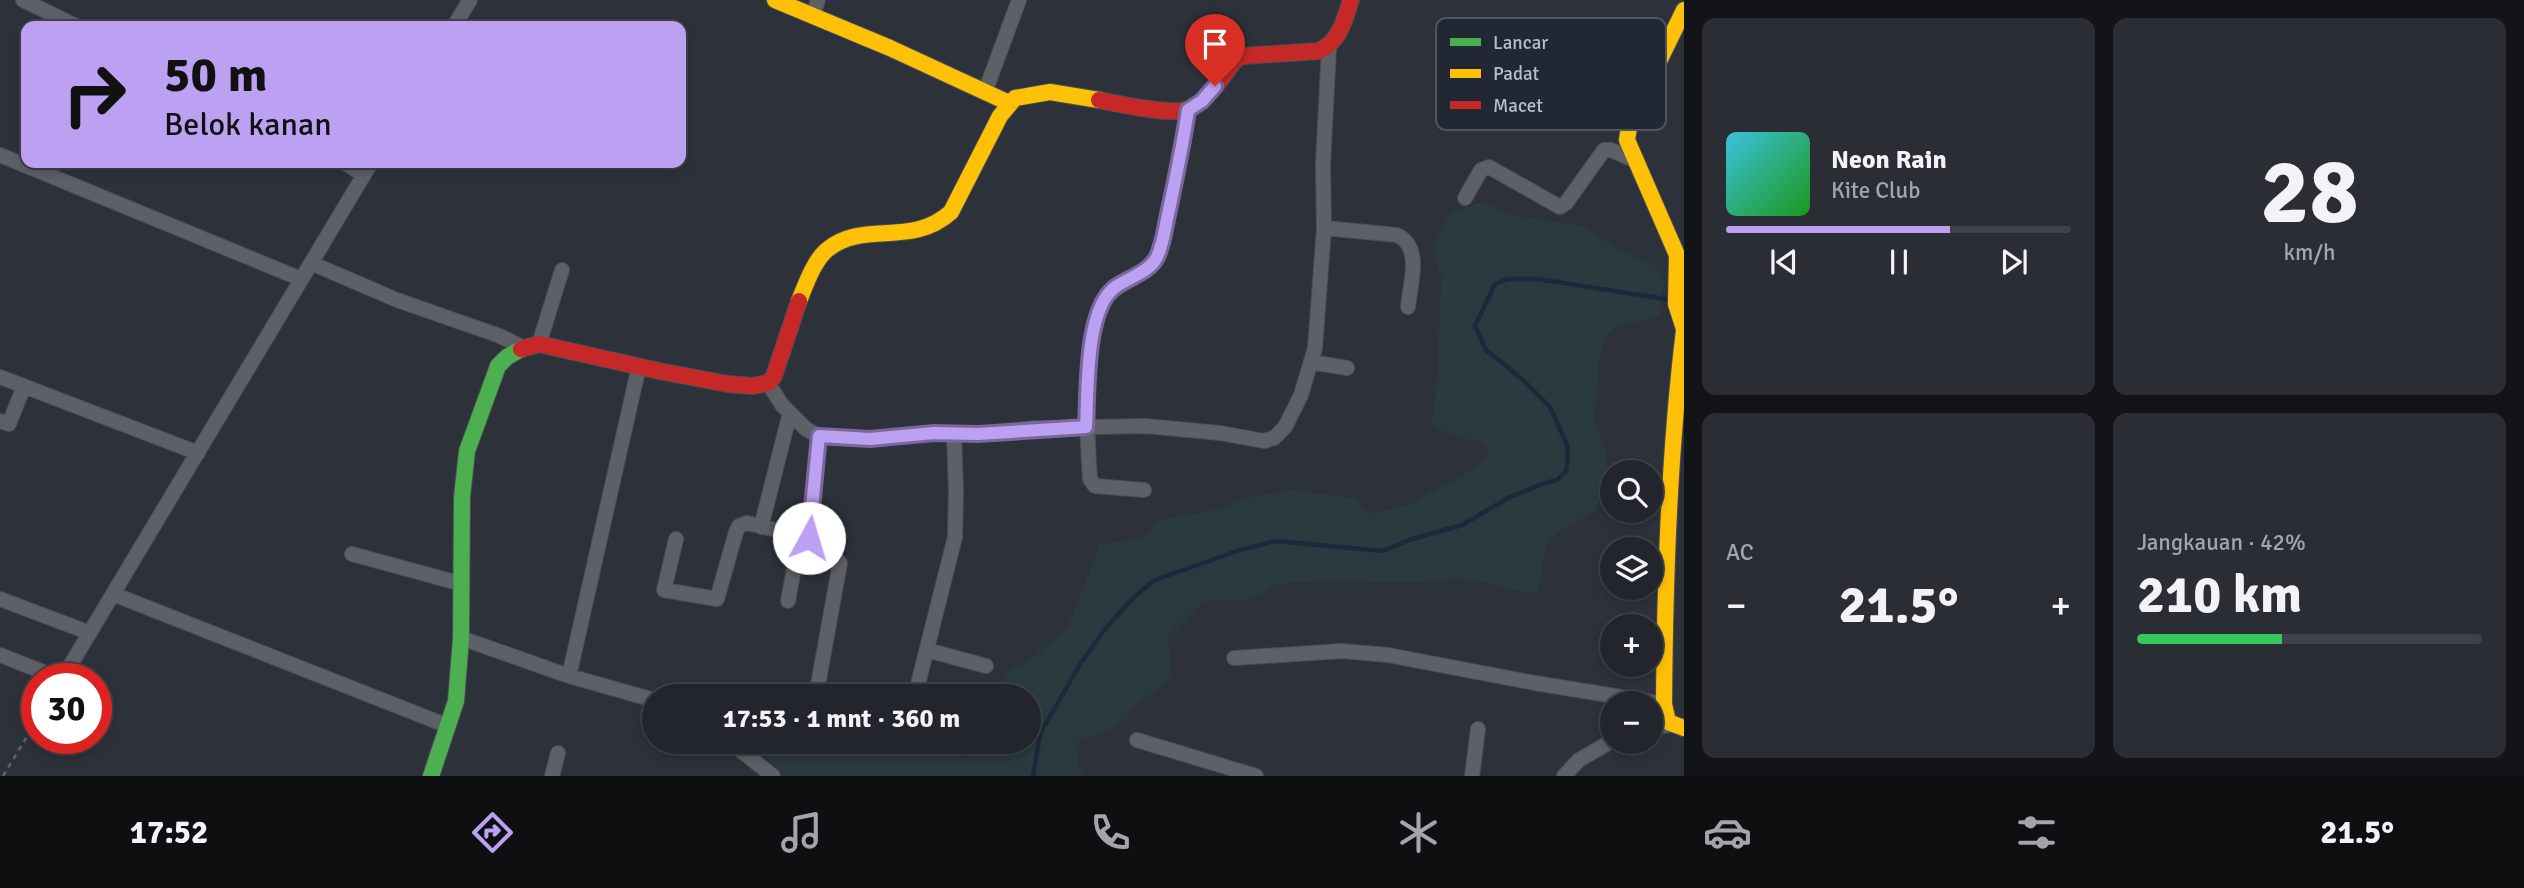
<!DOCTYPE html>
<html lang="id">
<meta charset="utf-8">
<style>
body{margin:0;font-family:Signika,sans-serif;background:#2a2d33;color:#f1f3f6;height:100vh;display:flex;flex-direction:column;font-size:26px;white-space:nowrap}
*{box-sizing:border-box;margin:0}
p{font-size:23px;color:#a2a5a9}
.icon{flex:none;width:38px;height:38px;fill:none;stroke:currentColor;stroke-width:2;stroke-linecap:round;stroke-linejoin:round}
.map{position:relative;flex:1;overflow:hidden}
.side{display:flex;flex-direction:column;gap:18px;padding:18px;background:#131418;width:840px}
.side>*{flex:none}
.guide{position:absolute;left:21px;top:21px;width:665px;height:147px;border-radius:14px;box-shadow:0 4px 10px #0003,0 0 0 2px #3f4247;background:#bca0f2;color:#111;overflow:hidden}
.buttons{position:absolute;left:1600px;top:460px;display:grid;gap:14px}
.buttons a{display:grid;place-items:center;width:63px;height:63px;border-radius:50%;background:#22252b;box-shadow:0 4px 10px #0003,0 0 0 2px #3f4247;font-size:35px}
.speed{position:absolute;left:21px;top:663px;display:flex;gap:14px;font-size:35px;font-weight:700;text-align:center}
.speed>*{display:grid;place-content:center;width:91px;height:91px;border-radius:50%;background:#22252b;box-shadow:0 4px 10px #0003,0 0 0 2px #3f4247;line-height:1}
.speed .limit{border:10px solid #d22;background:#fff;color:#111}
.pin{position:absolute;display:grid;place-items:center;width:60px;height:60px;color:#fff;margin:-72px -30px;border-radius:50% 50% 50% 0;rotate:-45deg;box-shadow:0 0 7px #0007}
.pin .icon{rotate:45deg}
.me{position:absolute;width:77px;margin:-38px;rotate:6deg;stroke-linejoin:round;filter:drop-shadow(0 0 5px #0008)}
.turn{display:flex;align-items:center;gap:24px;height:147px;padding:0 28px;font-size:32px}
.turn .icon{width:91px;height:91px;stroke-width:2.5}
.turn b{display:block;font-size:49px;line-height:60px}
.big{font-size:52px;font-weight:700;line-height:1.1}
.side .tile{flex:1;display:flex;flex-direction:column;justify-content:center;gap:10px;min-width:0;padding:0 24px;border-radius:14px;background:#2a2d33}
.side .dial{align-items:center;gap:0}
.dial b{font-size:91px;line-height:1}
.song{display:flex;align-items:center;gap:21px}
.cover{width:84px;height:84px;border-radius:10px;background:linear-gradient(135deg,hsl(190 70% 55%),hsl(120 70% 35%))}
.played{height:7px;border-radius:4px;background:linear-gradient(90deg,#bca0f2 65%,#3f4247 65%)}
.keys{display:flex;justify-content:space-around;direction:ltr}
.heat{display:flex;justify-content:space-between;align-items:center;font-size:38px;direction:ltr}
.charge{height:10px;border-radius:5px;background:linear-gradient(90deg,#34c759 42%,#3f4247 0)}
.side .tiles{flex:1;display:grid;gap:18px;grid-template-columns:repeat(2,1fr)}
.trip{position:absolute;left:642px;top:684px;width:399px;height:70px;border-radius:35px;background:#22252b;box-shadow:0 4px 10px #0003,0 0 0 2px #3f4247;font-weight:700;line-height:70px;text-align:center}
.tabs{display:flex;height:112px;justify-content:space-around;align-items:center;background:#0e0f11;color:#a2a5a9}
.tabs .icon{width:49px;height:49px}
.tabs .current{color:#bca0f2}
.tabs b{font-size:32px;color:#f1f3f6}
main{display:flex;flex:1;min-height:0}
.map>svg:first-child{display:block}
.green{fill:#2a3a3e}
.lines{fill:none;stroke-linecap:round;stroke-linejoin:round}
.stream{stroke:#1e273b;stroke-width:4.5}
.street-casing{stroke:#4b4e55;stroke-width:16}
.fast-casing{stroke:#4b4e55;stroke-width:18}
.slow-casing{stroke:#4b4e55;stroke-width:18}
.jam-casing{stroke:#4b4e55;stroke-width:18}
.path{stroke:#5f6369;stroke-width:2.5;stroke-dasharray:5 5;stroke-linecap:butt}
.street{stroke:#5d6066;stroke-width:14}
.fast{stroke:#4caf50;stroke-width:16}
.slow{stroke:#ffc107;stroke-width:16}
.jam{stroke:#c62828;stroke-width:16}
.route-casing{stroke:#7a689d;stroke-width:18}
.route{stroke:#bca0f2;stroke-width:12}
.key{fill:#212733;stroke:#4e5460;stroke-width:2}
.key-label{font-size:19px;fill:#b8bdc8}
</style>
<main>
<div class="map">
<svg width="1684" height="776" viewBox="0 0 1684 776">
<rect width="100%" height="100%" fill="#2d3139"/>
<path class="green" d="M1476,204H1489L1515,216L1585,226L1616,249L1654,265L1664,281L1660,316C1645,321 1625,321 1612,330C1594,342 1600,398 1593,420C1596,429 1601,437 1604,445C1612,471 1610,504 1583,518C1571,525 1555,531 1548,544C1540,558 1544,576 1538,592L1512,591L1486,582L1458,579L1404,583L1332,580L1277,584L1267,592L1252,599L1239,601L1213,599L1200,605L1167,637L1171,651V676L1156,690L1133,707L1126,719L1114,727L1076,743L1078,763L1085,776H782V773L753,742H901L924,753L965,757L977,742H1029V696H995L1006,673L1035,656L1069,625L1100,544L1142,539L1159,520L1220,509L1250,497L1290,490L1356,498L1363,509L1369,513H1376L1413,504L1423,496L1471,471L1483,462L1489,451L1481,441C1461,438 1447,437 1432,423L1436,396L1441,287V274L1435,261L1436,236L1450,213Z"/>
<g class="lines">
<path class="stream" d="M1033,776L1040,734L1079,666L1105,629L1134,597L1155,580L1237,551L1275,541L1383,551L1409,540L1462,525L1508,498L1545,483L1557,480L1566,471L1568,458L1567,445L1550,407L1521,378L1486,350L1475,326L1495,284L1508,279H1537L1672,300"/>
<g class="street-casing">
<path id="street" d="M23,0L76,26
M813,15L818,0
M454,26L470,0
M985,92L1019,0
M0,155L301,279
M345,163L364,175
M1465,198L1481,170L1489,167L1560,207L1566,203L1604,150H1611L1636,161
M1324,228L1397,235C1423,247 1410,284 1408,307
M311,263L397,300L500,336L522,347
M539,344L562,270
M1311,362L1347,368
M639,366L569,676L654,700
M0,377L198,453
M768,383L782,405L806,429L819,436L836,438L870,439L934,433L978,434L1035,428L1146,426L1220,433L1264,441L1274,438L1285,427L1301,395L1315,348L1324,228L1323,165L1329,47
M0,421L9,424L24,386
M1144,490L1095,486L1090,479C1087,438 1082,334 1104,300C1117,281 1148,277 1157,256C1164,241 1165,226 1169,210C1176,177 1183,144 1189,110
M761,527L790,413
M676,539L664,590L717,599L736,532L739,526L747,523L809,538
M352,554L462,584
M113,594L448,726
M0,599L90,633
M788,601L800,536
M461,638L569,676
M927,650L986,666
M0,655L61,679
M1234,658L1342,651L1388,655L1535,683L1664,704
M62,679L371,163
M859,690L882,696
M816,696L840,563L830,552L809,538L819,436
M915,696L955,537L956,492L954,433
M1650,729L1669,725
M1137,740L1256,776
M730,742L773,776
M552,776L558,753
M1472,776L1478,729
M1564,776L1579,760L1612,741"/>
</g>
<g class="fast-casing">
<path id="fast" d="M431,776L456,701L461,638L462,497L467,451L498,366L507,357L521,349"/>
</g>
<g class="slow-casing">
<path id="slow" d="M775,0L890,48L1009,103
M1684,10L1630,121L1627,140L1677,255L1676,304L1684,329
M799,301C806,284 814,260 828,249C865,220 911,248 951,212L1000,116L1015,98L1050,92L1099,100
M1684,330C1669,454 1665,579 1664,704L1668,722L1684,728"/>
</g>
<g class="jam-casing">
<path id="jam" d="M1099,100C1119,104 1176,117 1192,108C1210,98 1223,75 1236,59L1243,56L1319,51C1340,41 1344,21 1351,0
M521,349L539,344L659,371L728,384L753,386L768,383L774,376L799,301"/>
</g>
<path class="path" d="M3,776L37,720"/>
<use href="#street" class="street"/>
<use href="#fast" class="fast"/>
<use href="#slow" class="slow"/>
<use href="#jam" class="jam"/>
</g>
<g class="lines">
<g class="route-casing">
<path id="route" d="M809,538L819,436L870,439L934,433L978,434L1086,427C1088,392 1085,311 1114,288C1127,278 1149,273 1157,257C1164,242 1165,226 1169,210C1176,177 1183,144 1188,110L1202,101L1215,86"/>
</g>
<use href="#route" class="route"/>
</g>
<rect x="1436" y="18" width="230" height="112" rx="10" class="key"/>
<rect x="1450" y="38" width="31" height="8" fill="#4caf50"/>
<rect x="1450" y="69" width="31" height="9" fill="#ffc107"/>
<rect x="1450" y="101" width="31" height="8" fill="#c62828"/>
<g class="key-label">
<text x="1493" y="49">Lancar</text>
<text x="1493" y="80">Padat</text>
<text x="1493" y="112">Macet</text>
</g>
</svg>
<div class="buttons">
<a><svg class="icon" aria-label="search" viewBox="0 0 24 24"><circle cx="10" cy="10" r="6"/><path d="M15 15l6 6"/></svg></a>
<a><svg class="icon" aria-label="layers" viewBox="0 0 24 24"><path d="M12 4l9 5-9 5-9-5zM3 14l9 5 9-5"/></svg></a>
<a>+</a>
<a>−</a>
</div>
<div class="speed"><div class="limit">30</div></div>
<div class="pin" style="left:1215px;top:86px;background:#d93025"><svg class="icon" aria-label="arrive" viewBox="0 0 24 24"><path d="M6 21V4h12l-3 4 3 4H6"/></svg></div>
<svg class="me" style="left:809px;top:538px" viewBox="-20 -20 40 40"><circle r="19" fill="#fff"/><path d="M0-13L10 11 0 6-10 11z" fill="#bca0f2"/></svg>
<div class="trip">17:53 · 1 mnt · 360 m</div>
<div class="guide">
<div class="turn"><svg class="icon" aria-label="right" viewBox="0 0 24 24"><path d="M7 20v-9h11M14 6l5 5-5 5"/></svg><div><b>50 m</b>Belok kanan</div></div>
</div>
</div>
<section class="side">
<div class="tiles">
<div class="tile">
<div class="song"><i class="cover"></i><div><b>Neon Rain</b><p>Kite Club</p></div></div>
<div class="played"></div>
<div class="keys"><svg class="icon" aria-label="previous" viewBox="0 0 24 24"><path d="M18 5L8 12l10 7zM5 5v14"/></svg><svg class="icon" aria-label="pause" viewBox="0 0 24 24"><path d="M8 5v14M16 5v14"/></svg><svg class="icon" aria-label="next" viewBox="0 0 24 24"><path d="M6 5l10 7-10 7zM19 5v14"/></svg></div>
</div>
<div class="tile dial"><b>28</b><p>km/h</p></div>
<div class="tile"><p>AC</p>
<div class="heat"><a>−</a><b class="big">21.5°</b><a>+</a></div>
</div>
<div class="tile"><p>Jangkauan · 42%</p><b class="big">210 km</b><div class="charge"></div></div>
</div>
</section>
</main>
<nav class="tabs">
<b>17:52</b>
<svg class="icon current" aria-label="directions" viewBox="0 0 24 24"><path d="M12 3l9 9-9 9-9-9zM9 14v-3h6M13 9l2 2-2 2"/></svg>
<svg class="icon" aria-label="music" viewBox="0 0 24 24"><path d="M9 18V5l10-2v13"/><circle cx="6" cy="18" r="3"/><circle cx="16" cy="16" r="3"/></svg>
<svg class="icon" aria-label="phone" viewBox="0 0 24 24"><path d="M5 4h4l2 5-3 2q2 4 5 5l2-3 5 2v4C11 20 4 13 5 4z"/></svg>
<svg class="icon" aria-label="climate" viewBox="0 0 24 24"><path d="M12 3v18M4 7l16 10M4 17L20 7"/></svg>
<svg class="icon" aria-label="car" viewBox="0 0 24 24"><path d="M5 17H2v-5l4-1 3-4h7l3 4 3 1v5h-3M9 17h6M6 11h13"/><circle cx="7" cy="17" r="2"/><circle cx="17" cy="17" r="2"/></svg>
<svg class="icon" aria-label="filters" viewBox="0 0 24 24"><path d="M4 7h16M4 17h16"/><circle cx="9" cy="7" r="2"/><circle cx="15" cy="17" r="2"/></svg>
<b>21.5°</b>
</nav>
